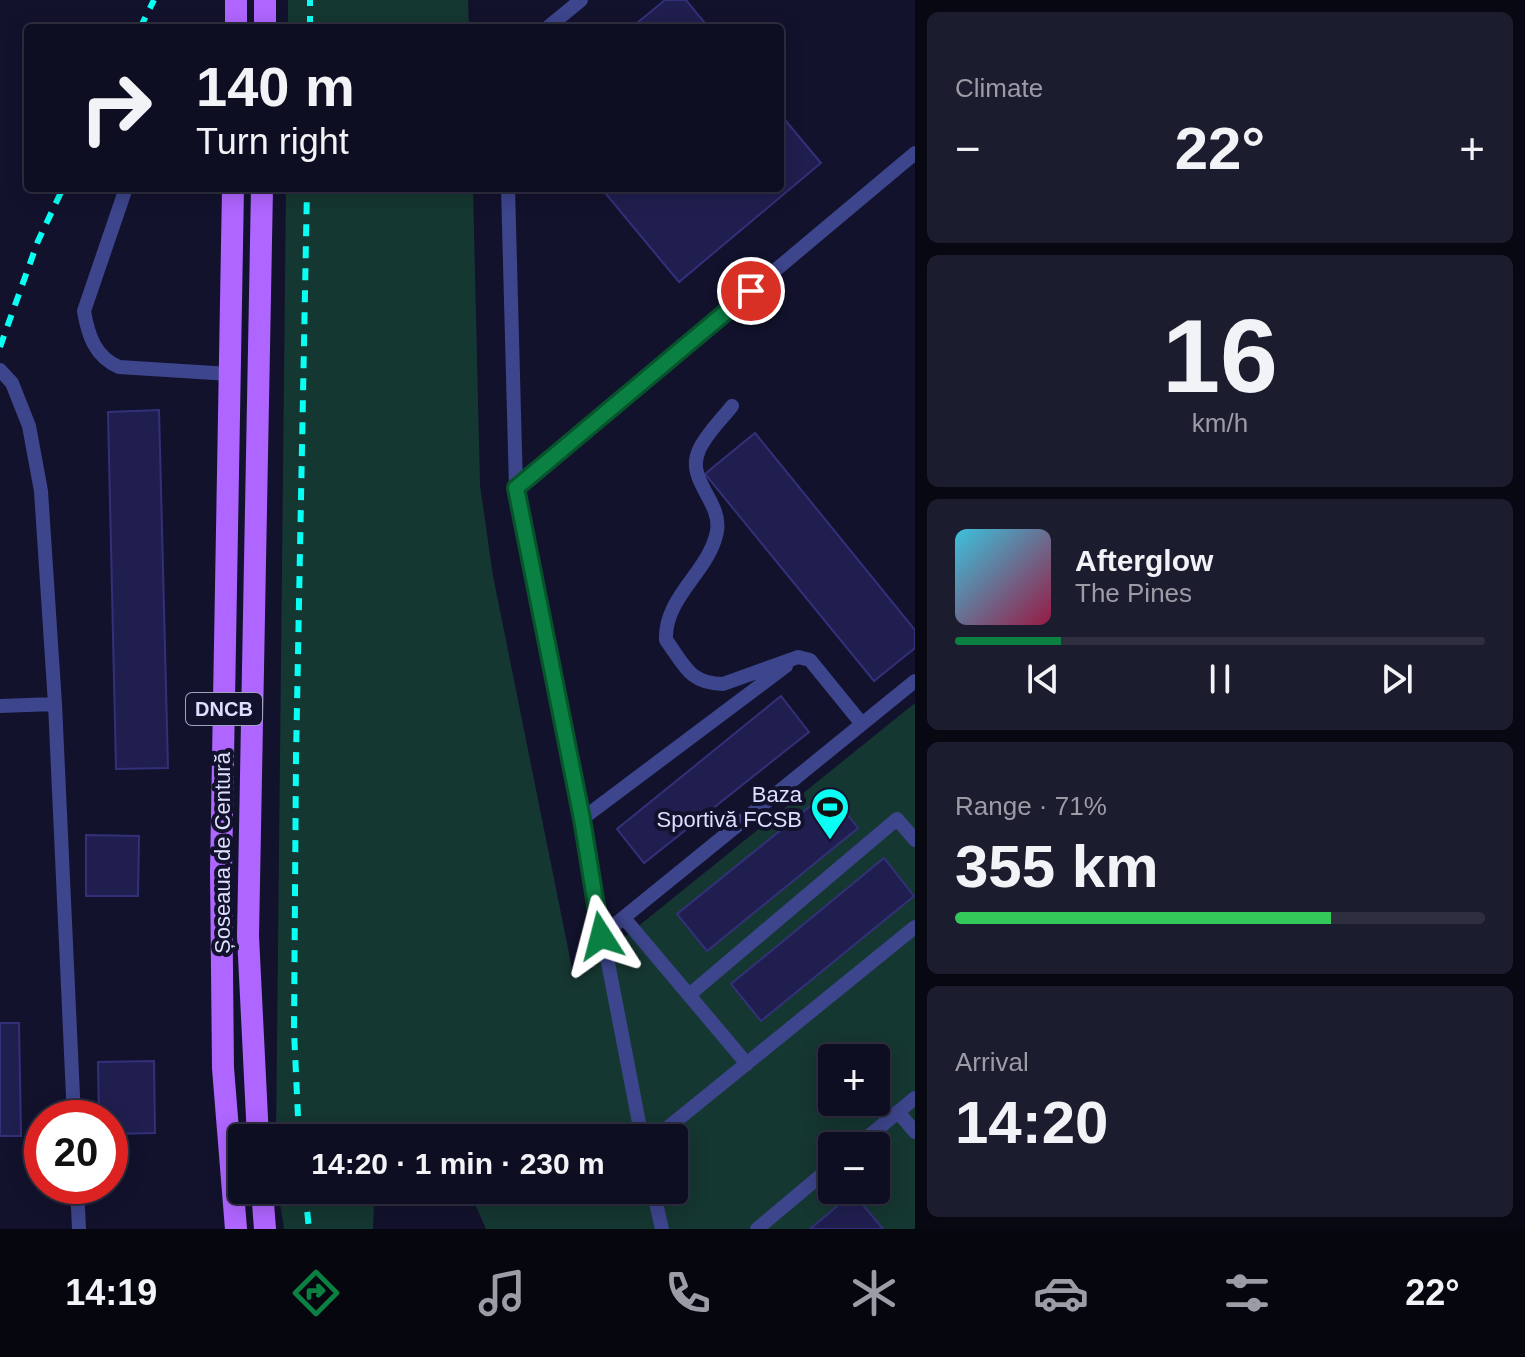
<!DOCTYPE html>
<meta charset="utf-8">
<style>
body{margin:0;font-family:Arial,sans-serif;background:#1c1c2f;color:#f1f3f6;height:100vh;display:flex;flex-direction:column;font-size:30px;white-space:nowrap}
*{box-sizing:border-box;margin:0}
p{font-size:26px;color:#9b9ca5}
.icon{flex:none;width:44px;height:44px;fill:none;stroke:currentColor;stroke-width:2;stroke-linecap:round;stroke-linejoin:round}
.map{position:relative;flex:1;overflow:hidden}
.panel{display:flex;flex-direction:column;gap:12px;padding:12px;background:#080813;width:610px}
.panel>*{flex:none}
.hud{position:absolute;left:24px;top:24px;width:760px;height:168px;border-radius:8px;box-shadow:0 4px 20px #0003,0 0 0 2px #2e2e40;background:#0e0e22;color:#f1f3f6;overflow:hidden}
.controls{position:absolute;left:818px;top:1044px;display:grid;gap:16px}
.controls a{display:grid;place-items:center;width:72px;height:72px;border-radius:8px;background:#0e0e22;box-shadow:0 4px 20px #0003,0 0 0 2px #2e2e40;font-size:40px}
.speed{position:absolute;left:24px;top:1100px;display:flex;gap:16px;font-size:40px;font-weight:700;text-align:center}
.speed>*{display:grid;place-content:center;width:104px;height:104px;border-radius:50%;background:#0e0e22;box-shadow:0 4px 20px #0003,0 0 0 2px #2e2e40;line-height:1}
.speed .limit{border:12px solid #d22;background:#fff;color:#111}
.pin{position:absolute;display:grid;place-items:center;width:68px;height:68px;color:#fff;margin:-34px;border:4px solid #fff;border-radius:50%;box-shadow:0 2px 8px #0007}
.me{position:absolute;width:88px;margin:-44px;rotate:351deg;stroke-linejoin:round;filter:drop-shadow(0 0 6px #0008)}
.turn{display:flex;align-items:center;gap:28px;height:168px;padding:0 40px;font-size:36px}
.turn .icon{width:104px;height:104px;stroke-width:2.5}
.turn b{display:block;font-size:56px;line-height:68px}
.big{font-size:60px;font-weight:700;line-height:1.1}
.panel .card{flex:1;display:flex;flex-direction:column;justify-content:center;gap:12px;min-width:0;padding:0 28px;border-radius:12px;background:#1c1c2f}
.panel .dial{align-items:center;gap:0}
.dial b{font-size:104px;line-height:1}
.song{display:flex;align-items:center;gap:24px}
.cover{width:96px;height:96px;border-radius:12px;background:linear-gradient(135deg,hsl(190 70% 55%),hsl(340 70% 35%))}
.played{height:8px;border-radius:4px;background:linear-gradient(90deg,#0b8043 20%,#2e2e40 20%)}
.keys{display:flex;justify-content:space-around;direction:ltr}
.heat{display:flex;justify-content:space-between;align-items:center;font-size:44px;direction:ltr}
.charge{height:12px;border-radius:6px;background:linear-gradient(90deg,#34c759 71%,#2e2e40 0)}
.trip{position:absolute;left:228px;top:1124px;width:460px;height:80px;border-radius:8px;background:#0e0e22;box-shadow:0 4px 20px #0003,0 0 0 2px #2e2e40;font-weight:700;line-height:80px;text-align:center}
.tabs{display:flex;height:128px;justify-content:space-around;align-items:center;background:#06060e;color:#9b9ca5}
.tabs .icon{width:56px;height:56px}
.tabs .active{color:#0b8043}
.tabs b{font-size:36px;color:#f1f3f6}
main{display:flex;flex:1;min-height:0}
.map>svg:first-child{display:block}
.green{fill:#153731;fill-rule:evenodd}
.building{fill:#201e4e;stroke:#33307a;stroke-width:2}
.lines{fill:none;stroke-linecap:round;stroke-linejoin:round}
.service{stroke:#3d458c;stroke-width:14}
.primary{stroke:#af65ff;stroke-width:22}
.rail{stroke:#0afff4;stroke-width:6;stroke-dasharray:12 10;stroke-linecap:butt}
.route-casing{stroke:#07532c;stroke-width:20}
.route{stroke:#0b8043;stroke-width:14}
.labels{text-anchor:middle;stroke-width:8;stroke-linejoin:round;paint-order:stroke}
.shield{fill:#12122d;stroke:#a1a2c0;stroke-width:2}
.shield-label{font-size:20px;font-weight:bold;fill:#dedfff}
.poi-label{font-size:22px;fill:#dedfff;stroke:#12122d;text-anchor:end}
.street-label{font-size:22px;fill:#dedfff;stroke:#12122d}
</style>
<main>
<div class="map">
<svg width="915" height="1229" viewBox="0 0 915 1229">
<rect width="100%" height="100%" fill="#12122d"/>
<path class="green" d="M288,0H468L469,28H288Z
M286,188H473L480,485L493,576L574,978L915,703V1229H486L469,1190H674V1138H447L443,1130L410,1138H276ZM832,1058H876V1102H832ZM832,1146H876V1190H832Z
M278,1190H379L374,1203L373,1229H284Z"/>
<path class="building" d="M665,0H686L709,28H631Z
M780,114L821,163L679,282L601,188H780Z
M159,410L168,768L116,769L108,412Z
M755,433L915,630V648L874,681L705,474Z
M781,696L809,732L644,863L617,829Z
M829,791L858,828L707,951L677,914Z
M86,835L139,836L138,896H86Z
M884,858L914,896L761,1021L731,984Z
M0,1023H19L21,1136H0Z
M154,1061L155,1133L110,1134V1118H99L98,1062Z
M853,1193L883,1229H810Z"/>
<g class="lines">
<path class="service" d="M547,28L581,0
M126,188L84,311C88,335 95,357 119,367L230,374
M508,188L516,488L642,1138
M0,370L12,383L29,426L41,491L55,704L74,1118
M732,406C722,419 706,434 699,450C685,480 722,501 717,531C710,571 664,597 666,640C685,666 689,683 723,684L798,657L810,660L862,724
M516,488L915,153
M0,706L55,704
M582,819L786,666
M624,918L747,1064
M601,936L915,681
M689,995L897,819L915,840
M898,1112L915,1132
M655,1138L915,927
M857,1146L915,1098
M77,1186L79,1229
M653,1190L662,1229
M757,1229L832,1166"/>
<path class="primary" d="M236,28V0
M265,28V0
M233,188L221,872L223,1068L236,1229
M258,1138L248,936L262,188
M262,1190L265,1229"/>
<path class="rail" d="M140,28L154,0
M310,28V0
M0,347L38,241L63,188
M299,1138L294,1031L296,757L307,188
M305,1190L309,1229"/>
</g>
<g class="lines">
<g class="route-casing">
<path id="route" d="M601,936L582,819L516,488L751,291"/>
</g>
<use href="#route" class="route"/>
</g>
<defs>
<g id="stadium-pin" transform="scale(2)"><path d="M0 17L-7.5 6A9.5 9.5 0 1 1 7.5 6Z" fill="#0afff4" stroke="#12122d"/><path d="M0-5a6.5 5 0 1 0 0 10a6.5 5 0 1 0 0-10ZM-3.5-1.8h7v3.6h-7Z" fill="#111"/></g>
</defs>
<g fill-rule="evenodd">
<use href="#stadium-pin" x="830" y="807"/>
</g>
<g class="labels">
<rect class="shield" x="186" y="693" width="76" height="32" rx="6"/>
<g class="shield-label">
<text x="224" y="716">DNCB</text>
</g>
<g class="poi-label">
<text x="802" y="802">Baza<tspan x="802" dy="25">Sportivă FCSB</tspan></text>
</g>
<g class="street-label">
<text transform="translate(222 853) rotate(-90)" y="8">Șoseaua de Centură</text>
</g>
</g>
</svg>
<div class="controls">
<a>+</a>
<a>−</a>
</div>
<div class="speed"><div class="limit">20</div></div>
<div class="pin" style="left:751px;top:291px;background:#d93025"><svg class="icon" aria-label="arrive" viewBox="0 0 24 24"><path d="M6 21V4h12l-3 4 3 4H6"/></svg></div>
<svg class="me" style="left:601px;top:936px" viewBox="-20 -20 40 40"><path d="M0-17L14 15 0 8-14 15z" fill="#0b8043" stroke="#fff" stroke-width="4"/></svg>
<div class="trip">14:20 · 1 min · 230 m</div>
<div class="hud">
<div class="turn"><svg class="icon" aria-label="right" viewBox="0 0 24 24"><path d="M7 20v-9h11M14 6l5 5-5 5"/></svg><div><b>140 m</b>Turn right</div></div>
</div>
</div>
<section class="panel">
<div class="card"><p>Climate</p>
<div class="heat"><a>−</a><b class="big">22°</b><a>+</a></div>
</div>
<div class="card dial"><b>16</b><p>km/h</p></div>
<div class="card">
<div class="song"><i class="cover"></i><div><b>Afterglow</b><p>The Pines</p></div></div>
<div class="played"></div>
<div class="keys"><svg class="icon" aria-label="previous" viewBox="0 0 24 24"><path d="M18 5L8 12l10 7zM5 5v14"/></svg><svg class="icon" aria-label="pause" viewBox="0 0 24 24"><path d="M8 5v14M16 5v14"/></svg><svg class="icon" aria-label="next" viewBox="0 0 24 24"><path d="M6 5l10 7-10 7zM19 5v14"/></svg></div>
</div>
<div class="card"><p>Range · 71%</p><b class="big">355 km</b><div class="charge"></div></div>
<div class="card"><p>Arrival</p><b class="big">14:20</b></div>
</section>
</main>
<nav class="tabs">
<b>14:19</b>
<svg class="icon active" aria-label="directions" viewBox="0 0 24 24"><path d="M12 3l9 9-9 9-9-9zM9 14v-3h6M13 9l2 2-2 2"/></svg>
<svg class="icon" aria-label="music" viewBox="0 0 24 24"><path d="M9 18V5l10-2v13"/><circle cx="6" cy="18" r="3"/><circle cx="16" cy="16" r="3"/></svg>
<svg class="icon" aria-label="phone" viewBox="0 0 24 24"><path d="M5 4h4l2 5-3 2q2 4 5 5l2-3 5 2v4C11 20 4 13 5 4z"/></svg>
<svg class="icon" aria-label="climate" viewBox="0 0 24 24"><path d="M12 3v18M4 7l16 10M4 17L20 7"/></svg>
<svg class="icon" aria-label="car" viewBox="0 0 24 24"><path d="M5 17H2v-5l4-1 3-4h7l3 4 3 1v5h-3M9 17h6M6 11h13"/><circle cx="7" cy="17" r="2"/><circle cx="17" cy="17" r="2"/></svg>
<svg class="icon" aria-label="filters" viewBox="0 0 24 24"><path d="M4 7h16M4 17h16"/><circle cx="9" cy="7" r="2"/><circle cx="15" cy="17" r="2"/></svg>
<b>22°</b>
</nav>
